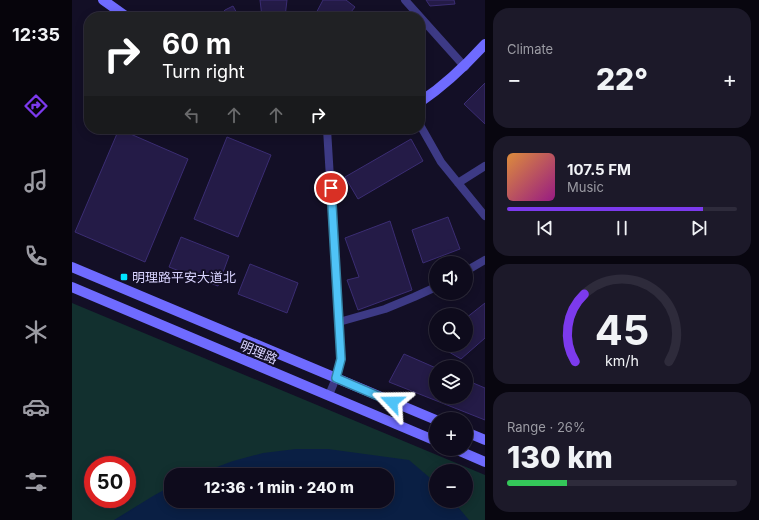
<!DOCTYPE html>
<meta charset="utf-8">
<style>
body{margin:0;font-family:Inter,"Noto Sans SC",sans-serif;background:#1c1929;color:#f1f3f6;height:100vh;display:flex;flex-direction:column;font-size:15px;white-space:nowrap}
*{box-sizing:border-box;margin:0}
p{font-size:13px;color:#9b9ba3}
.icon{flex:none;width:22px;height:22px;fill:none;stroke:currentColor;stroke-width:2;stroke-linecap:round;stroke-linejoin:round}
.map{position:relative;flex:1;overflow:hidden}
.panel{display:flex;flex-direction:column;gap:8px;padding:8px;background:#08060f;width:274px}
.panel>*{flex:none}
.top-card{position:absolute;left:12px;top:12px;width:341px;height:122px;border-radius:16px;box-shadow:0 2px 10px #0003,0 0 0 1px #2e2b3b;background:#202124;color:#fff;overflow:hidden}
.tools{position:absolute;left:357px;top:256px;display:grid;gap:8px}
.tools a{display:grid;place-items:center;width:44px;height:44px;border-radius:50%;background:#0e0b1c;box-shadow:0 2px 10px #0003,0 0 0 1px #2e2b3b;font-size:20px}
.speed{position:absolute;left:12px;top:456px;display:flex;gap:8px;font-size:20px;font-weight:700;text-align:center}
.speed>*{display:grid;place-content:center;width:52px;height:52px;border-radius:50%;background:#0e0b1c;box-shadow:0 2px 10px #0003,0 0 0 1px #2e2b3b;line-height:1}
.speed .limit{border:6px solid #d22;background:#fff;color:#111}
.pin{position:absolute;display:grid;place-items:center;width:34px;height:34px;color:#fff;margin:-17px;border:2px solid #fff;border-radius:50%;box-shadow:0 1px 4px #0007}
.me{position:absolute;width:44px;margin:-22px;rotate:293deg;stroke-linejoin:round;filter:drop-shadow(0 0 3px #0008)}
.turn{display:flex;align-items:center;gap:14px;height:84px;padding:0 12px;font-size:18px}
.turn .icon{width:52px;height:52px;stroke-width:2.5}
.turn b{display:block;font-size:28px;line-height:34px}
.lanes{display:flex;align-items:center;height:38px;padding:0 12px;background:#0003;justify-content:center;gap:20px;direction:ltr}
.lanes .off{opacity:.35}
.big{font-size:30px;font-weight:800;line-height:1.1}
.panel .card{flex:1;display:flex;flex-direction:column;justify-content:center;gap:6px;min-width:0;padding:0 14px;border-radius:16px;background:#1c1929}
.panel .dial{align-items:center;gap:0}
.dial svg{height:104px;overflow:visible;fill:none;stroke:#2e2b3b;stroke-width:7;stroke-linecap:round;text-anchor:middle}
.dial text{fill:#f1f3f6;stroke:none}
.song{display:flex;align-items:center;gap:12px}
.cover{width:48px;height:48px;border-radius:6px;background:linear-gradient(135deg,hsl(30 70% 55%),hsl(310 70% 35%))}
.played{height:4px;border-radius:2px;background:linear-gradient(90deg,#7c3aed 85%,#2e2b3b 85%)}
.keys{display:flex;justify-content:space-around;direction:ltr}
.heat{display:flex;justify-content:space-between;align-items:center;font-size:22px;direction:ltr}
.charge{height:6px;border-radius:3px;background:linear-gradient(90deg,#34c759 26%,#2e2b3b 0)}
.trip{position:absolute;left:92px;top:468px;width:230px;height:40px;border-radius:16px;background:#0e0b1c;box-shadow:0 2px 10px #0003,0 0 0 1px #2e2b3b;font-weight:800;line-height:40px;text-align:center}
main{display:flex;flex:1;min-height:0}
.menu{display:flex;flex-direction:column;width:72px;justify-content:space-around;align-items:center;background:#06040b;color:#9b9ba3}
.menu .icon{width:28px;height:28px}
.menu .current{color:#7c3aed}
.menu b{font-size:18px;color:#f1f3f6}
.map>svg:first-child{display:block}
.green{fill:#12302f;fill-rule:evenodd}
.water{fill:#0a1f44}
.building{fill:#241b47;stroke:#3b2d73}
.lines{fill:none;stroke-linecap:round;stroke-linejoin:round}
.street{stroke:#3d3a85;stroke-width:8}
.secondary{stroke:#6f6bff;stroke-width:10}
.route-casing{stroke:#337fa1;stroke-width:10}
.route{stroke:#4fc3f7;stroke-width:7}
.poi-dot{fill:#00e5ff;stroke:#130f26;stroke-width:1.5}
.labels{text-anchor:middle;stroke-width:4;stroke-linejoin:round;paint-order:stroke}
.poi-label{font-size:13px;fill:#d9d4ff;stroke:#130f26;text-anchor:start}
.street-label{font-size:13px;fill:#d9d4ff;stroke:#130f26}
</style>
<main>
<nav class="menu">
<b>12:35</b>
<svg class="icon current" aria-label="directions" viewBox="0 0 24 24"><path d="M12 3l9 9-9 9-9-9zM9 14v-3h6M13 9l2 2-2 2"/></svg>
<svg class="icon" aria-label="music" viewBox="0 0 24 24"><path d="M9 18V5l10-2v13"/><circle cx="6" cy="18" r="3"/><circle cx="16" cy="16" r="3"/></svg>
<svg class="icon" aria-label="phone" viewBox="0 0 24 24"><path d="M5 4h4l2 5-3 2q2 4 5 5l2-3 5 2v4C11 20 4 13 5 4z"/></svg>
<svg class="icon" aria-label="climate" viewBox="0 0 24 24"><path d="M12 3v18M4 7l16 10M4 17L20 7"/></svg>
<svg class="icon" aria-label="car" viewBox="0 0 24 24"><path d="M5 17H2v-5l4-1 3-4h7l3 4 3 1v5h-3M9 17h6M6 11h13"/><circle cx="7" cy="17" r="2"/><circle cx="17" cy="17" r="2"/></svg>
<svg class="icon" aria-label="filters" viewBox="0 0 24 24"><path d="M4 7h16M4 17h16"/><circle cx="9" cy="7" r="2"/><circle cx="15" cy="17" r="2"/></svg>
</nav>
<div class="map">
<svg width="413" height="520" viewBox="0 0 413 520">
<rect width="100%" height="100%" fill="#130f26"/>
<path class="green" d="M0,303L413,475V520H0ZM21,465H55V499H21ZM364,471H394V501H364ZM99,475H315V501H99Z"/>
<path class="water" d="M224,449H256L337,460L364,483V501H381L397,520H42L81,496L99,486V501H315V475H123L161,461L191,453Z"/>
<path class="building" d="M188,0H215L213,17H190Z
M251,0H274L283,7L275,17H242Z
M354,0H382L383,4L358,6Z
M161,6L167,17H146L153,10Z
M413,83V124L392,104Z
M47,129L116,159L73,262L3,232Z
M155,137L199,155L166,237L122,219Z
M339,139L351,161L286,199L273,177Z
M376,217L388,249L351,263L340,230Z
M318,221L340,290L286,310L275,280L287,277L273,238Z
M109,237L157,256L146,286L97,267Z
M178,264L226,283L215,313L166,294Z
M413,303V338L389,359L365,345H394V318Z
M332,354L364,368V397H394V380L413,388V420L317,382Z"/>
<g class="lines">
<path class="street" d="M333,0L393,67
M348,125L369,162L413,216
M255,129L269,359L264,378L257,395
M386,183L413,166
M394,271L413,260
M267,322L313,309L342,297L364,287"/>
<path class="secondary" d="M31,0L55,17
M348,102C373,85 393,66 413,44
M0,267L364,420
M0,287L364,441
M394,432L413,440
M383,449L413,462"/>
</g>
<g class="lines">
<g class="route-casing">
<path id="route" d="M259,188L269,359L264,378L320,402"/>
</g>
<use href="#route" class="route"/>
</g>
<rect class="poi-dot" x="48" y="273" width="8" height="8" rx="2"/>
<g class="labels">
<g class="poi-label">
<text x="60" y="282">明理路平安大道北</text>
</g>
<g class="street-label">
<text transform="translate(187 352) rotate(23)" y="5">明理路</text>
</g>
</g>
</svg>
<div class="tools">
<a><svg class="icon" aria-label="sound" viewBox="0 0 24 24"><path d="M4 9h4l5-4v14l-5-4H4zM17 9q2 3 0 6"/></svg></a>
<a><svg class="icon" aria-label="search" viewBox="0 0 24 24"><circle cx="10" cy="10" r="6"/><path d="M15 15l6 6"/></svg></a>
<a><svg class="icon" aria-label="layers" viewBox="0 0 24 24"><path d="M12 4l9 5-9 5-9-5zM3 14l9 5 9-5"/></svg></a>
<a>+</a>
<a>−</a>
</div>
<div class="speed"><div class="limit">50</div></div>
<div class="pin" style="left:259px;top:188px;background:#d93025"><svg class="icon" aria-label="arrive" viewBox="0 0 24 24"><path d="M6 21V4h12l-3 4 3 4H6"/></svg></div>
<svg class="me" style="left:320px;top:402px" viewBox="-20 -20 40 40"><path d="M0-17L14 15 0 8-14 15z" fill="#4fc3f7" stroke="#fff" stroke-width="4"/></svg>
<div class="trip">12:36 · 1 min · 240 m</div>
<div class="top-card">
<div class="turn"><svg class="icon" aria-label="right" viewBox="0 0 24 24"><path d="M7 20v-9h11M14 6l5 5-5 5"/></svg><div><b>60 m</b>Turn right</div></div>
<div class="lanes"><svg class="icon off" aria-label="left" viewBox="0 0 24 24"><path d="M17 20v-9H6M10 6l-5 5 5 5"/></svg><svg class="icon off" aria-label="ahead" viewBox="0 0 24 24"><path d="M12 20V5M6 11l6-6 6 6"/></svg><svg class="icon off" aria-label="ahead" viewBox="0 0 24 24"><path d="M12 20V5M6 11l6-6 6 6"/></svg><svg class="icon" aria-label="right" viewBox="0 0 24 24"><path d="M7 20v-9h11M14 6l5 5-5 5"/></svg></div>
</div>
</div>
<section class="panel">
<div class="card"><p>Climate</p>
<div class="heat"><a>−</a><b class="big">22°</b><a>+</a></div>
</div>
<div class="card">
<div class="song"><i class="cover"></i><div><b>107.5 FM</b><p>Music</p></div></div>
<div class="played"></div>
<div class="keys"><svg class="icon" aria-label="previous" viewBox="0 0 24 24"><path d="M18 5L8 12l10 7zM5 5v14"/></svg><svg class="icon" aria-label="pause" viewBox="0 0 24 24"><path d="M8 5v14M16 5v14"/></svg><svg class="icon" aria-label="next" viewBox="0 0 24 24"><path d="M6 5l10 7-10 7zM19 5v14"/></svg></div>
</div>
<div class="card dial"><svg viewBox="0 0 100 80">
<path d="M14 69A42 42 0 1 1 86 69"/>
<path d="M14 69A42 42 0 0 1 21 17" stroke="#7c3aed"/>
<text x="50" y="56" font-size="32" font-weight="700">45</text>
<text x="50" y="72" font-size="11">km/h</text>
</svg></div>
<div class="card"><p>Range · 26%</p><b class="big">130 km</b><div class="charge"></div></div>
</section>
</main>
